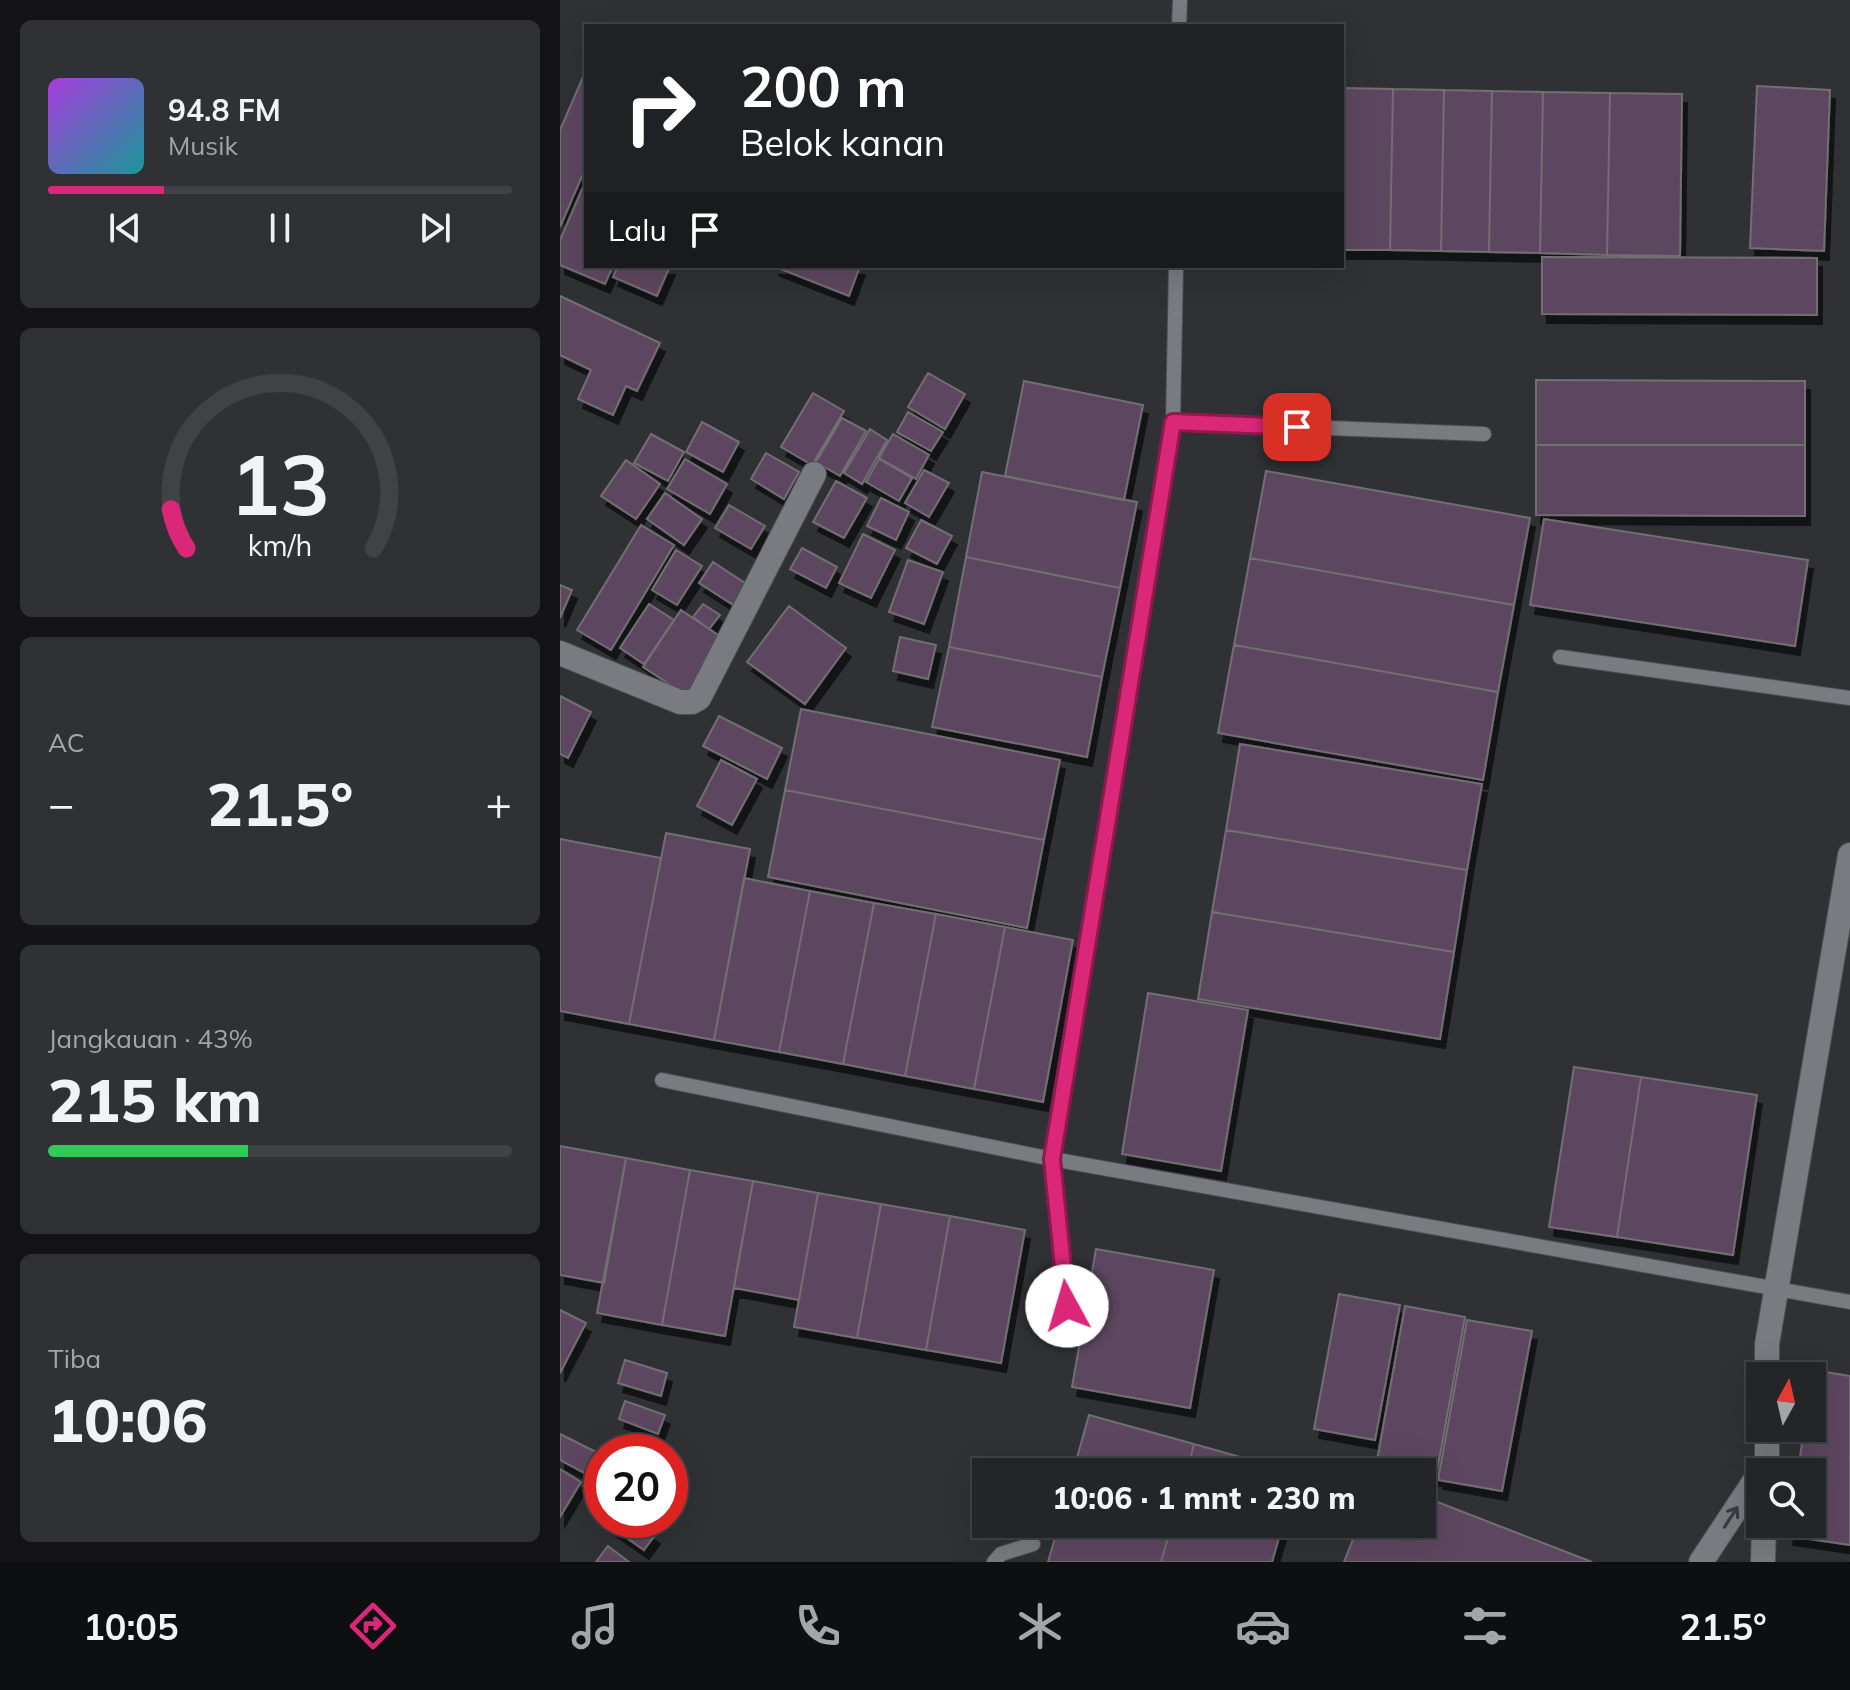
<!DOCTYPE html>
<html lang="id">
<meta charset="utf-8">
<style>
body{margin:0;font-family:Mulish,sans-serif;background:#303134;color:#f1f3f6;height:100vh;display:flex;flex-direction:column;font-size:30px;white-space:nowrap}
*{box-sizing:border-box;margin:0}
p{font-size:26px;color:#a3a5a8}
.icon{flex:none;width:44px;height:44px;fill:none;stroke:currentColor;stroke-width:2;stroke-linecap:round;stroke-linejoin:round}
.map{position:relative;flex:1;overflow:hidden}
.details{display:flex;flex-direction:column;gap:20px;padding:20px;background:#141416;width:560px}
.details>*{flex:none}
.guide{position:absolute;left:24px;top:24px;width:760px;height:244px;border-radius:0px;box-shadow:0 8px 32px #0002,0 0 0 2px #414245;background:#202124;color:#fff;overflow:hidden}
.needle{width:52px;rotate:8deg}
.tools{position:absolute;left:1186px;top:1362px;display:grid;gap:16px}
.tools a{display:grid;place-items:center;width:80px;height:80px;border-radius:0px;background:#242528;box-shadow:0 8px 32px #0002,0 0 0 2px #414245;font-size:40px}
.speed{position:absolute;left:24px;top:1434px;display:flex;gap:16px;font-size:40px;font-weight:700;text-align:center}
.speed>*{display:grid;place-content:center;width:104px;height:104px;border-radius:50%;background:#242528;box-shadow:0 8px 32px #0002,0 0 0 2px #414245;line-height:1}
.speed .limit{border:12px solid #d22;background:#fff;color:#111}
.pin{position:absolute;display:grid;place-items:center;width:68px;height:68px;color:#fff;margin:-34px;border-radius:16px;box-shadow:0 4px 12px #0006}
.me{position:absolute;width:88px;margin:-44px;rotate:354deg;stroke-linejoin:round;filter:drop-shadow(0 0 6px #0008)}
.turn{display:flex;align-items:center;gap:28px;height:168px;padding:0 24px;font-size:36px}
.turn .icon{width:104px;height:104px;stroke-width:2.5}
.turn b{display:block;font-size:56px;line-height:68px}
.then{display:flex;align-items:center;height:76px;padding:0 24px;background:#0003;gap:16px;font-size:30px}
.big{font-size:60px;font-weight:800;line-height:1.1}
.details .widget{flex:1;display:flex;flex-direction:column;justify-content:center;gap:12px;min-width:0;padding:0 28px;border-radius:12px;background:#303134}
.details .dial{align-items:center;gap:0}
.dial svg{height:208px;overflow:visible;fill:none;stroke:#414245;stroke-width:7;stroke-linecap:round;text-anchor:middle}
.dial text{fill:#f1f3f6;stroke:none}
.song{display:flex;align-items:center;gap:24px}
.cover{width:96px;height:96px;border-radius:12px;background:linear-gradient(135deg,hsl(280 70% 55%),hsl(180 70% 35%))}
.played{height:8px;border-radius:4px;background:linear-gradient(90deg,#db2777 25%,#414245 25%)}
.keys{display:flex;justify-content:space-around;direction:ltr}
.heat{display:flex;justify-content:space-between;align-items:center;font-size:44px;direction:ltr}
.charge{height:12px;border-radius:6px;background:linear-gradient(90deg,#34c759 43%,#414245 0)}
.trip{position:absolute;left:412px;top:1458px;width:464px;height:80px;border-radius:0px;background:#242528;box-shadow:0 8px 32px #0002,0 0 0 2px #414245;font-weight:800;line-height:80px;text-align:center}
.tab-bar{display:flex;height:128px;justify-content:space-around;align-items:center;background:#0e0f10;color:#a3a5a8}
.tab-bar .icon{width:56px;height:56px}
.tab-bar .selected{color:#db2777}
.tab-bar b{font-size:36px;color:#f1f3f6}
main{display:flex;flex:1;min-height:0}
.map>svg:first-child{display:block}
.building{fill:#5d4761;stroke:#726e72;stroke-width:2;filter:url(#shadow)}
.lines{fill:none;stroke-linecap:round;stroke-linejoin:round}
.service-casing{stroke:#4d4e52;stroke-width:16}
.minor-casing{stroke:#4d4e52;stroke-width:26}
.service{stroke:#797b80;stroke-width:14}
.minor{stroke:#797b80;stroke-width:24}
.oneway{stroke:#3b3c40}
.route-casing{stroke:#8e194d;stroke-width:20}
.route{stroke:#db2777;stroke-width:14}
</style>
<main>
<section class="details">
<div class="widget">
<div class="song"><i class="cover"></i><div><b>94.8 FM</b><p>Musik</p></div></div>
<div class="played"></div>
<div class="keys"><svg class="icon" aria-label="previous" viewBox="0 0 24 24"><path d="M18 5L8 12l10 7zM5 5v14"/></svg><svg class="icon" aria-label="pause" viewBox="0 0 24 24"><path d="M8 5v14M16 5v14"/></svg><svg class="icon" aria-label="next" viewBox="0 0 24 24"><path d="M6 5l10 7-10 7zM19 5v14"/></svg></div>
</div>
<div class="widget dial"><svg viewBox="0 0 100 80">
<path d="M14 69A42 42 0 1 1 86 69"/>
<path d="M14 69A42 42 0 0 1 8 54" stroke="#db2777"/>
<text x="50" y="56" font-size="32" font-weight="700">13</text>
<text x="50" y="72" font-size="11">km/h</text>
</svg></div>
<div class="widget"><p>AC</p>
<div class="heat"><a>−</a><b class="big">21.5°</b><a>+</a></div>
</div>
<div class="widget"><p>Jangkauan · 43%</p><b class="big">215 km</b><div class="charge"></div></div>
<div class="widget"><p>Tiba</p><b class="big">10:06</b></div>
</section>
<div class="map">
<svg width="1290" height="1562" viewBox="0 0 1290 1562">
<defs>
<filter id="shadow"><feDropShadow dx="5" dy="9" stdDeviation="0" flood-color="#0009"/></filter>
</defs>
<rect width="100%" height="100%" fill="#303135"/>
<path class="building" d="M26,70V167L0,227V130Z
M1197,86L1270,90L1264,251L1190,248Z
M782,88L833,89L830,250H782Z
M833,89L884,90L881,251L830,250Z
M884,90L932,91L929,252L881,251Z
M932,91L983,92L980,253L929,252Z
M983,92L1050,93L1047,255L980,253Z
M1050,93L1122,94L1120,256L1047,255Z
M26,180V266H53L45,284L0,265V240Z
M982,257L1257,258V315L982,314Z
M58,266H110L97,296L53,277Z
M213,266H300L289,296Z
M0,296L100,343L77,391L66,386L53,415L18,399L31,370L0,355Z
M368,373L405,394L385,429L348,407Z
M976,380L1245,381V445H976Z
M464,381L583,405L564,500L445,476Z
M253,393L284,411L252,465L221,447Z
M348,412L383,432L371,451L337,432Z
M282,418L306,431L280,476L256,462Z
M142,422L179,442L163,472L126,452Z
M310,429L327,440L302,484L284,473Z
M91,434L124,452L108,481L74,463Z
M333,434L369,455L356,479L319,458Z
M976,445H1245V516L976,515Z
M206,453L239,472L224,499L191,479Z
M125,459L167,484L150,514L107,489Z
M319,459L352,478L339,501L306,482Z
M66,460L100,484L76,519L41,496Z
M364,470L389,483L369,517L345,503Z
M706,471L970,518L954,605L690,558Z
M422,472L577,502L560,588L406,557Z
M276,481L307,498L284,538L253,522Z
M105,493L142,519L124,545L87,519Z
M321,498L349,512L336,540L307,526Z
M169,505L205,526L191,549L155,528Z
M984,519L1248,560L1235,646L970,605Z
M361,520L392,536L377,564L346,548Z
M81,525L114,545L51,650L17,630Z
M303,534L335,550L311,598L279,583Z
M242,548L277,567L266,588L230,569Z
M116,550L142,566L117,605L92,590Z
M406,557L560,588L542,677L389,647Z
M690,558L954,605L938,692L674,645Z
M348,560L383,572L364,624L329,612Z
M153,562L188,585L175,606L139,583Z
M0,585L12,590L0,618Z
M89,604L114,620L84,664L60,648Z
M143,604L160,615L149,629L133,617Z
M229,606L286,648L245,704L187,662Z
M121,610L164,639L126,695L83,667Z
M340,637L376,645L368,679L333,671Z
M674,645L938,692L923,780L658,733Z
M389,647L542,677L527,757L372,727Z
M0,696L31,712L8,758L0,754Z
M241,709L500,760L484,840L225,790Z
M159,716L222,748L207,779L143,746Z
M680,744L922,784L907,870L666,830Z
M161,760L197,779L172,825L137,806Z
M225,790L484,840L467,928L208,877Z
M666,830L907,870L894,952L652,912Z
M106,833L190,849L154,1040L69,1024Z
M0,839L101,858L69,1024L0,1011Z
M184,878L250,891L219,1052L154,1040Z
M250,891L314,903L283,1064L219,1052Z
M314,903L376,914L345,1076L283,1064Z
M652,912L894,952L880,1039L638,999Z
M376,914L445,927L414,1089L345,1076Z
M445,927L513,940L483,1102L414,1089Z
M588,993L688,1010L661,1171L562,1154Z
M1014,1067L1081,1077L1057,1237L989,1227Z
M1081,1077L1197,1095L1173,1255L1057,1237Z
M0,1146L66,1158L44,1283L0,1275Z
M66,1158L130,1170L102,1325L37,1313Z
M130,1170L193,1181L165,1336L102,1325Z
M193,1181L258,1193L239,1300L174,1288Z
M258,1193L321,1204L297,1338L234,1327Z
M321,1204L390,1216L366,1350L297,1338Z
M390,1216L465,1230L441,1363L366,1350Z
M536,1249L654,1270L630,1408L512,1387Z
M779,1294L840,1305L815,1440L754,1429Z
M845,1306L905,1317L876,1477L862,1474V1472L816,1466Z
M0,1310L26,1323L0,1373Z
M907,1320L972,1331L942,1491L878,1480Z
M65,1360L107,1373L101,1396L58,1383Z
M1253,1370L1290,1376V1545L1228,1536L1230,1524H1252V1472H1238L1244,1428H1252Z
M65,1401L105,1415L98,1434L59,1419Z
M529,1415L634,1444L627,1472H513Z
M0,1434L38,1453L26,1474L0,1460Z
M634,1444L733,1472H627Z
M0,1469L21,1482L0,1517Z
M862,1496L1032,1562H784L799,1524H862Z
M45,1520H74L95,1535L84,1550L44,1522Z
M499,1524H612L601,1562H488Z
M612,1524H723L712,1562H601Z
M48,1546L69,1562H36Z"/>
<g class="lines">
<g class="service-casing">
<path id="service" d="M619,26L620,0
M613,422L924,434
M1000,657L1290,698
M102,1080L492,1159L1290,1302
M507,1306L492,1159L613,422L616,266
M434,1562L441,1554L473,1544"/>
</g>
<g class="minor-casing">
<path id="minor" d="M0,653L120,702H132L139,698L254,474
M1207,1376V1344L1290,855
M1207,1472V1428
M1141,1562L1200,1473
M1203,1562L1204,1524"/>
</g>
<use href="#service" class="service"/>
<use href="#minor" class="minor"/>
</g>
<defs><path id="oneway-shaft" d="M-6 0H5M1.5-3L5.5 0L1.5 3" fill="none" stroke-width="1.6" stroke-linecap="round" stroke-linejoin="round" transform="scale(2)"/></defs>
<use class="oneway" href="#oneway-shaft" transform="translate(1171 1517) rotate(-57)"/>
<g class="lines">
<g class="route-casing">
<path id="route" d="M507,1306L492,1159L613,422L737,427"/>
</g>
<use href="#route" class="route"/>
</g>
</svg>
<div class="tools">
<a><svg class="needle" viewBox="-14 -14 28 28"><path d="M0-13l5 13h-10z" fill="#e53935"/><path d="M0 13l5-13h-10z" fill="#a3a5a8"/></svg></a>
<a><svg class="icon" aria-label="search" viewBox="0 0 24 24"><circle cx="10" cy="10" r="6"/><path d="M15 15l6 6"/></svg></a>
</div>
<div class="speed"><div class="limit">20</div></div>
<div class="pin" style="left:737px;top:427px;background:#d93025"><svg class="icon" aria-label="arrive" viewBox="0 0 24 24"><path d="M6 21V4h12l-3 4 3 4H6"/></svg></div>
<svg class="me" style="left:507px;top:1306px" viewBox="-20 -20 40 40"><circle r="19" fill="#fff"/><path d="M0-13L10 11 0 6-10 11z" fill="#db2777"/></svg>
<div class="trip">10:06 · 1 mnt · 230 m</div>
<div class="guide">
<div class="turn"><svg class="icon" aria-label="right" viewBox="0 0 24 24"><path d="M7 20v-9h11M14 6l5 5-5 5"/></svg><div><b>200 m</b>Belok kanan</div></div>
<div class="then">Lalu<svg class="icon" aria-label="arrive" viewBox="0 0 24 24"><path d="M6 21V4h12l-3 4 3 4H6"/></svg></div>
</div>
</div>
</main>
<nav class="tab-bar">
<b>10:05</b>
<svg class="icon selected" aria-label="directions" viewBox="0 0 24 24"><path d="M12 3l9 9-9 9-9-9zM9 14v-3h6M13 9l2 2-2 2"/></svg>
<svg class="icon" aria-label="music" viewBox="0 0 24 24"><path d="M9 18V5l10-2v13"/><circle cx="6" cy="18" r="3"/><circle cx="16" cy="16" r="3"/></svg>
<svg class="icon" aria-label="phone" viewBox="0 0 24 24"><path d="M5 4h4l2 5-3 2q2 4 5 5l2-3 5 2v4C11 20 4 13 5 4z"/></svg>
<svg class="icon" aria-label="climate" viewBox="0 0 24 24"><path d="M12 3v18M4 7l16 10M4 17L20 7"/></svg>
<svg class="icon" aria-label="car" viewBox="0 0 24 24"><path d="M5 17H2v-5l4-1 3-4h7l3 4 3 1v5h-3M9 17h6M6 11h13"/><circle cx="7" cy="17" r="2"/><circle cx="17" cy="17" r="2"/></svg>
<svg class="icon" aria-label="filters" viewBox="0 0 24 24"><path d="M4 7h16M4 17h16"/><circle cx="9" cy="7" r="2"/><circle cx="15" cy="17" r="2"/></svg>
<b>21.5°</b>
</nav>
